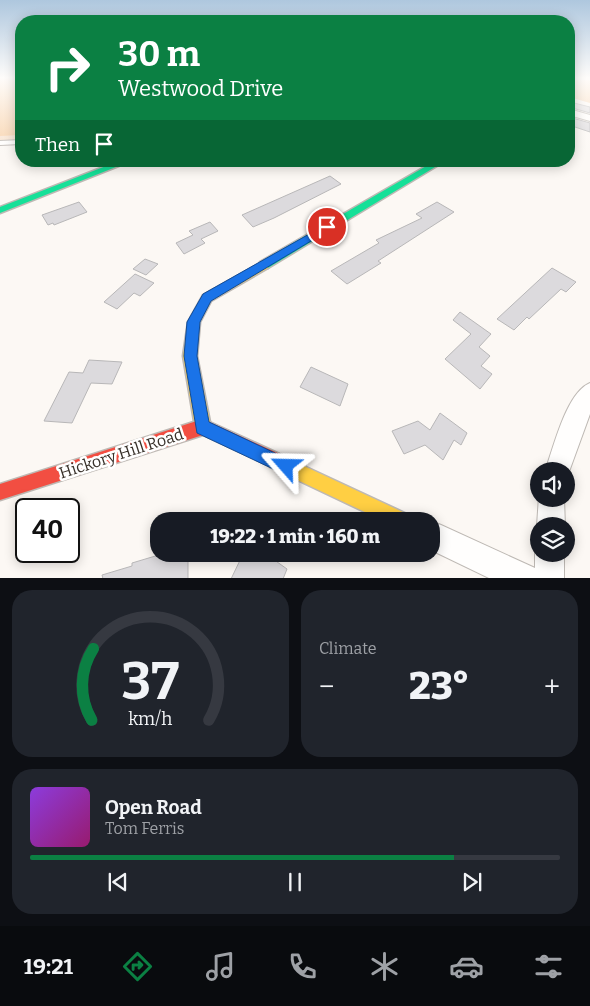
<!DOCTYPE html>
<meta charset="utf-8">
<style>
body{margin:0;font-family:Bitter,serif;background:#20242c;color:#f1f3f6;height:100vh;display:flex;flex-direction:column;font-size:19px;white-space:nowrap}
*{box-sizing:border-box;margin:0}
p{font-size:16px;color:#9ea1a6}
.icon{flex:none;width:28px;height:28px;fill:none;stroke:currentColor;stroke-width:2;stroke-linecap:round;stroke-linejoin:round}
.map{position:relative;height:578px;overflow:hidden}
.side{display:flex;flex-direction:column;gap:12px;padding:12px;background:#0d0f14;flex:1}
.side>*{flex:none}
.top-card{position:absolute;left:15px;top:15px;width:560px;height:152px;border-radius:20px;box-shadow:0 2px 12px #0003;background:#0b8043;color:#fff;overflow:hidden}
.fabs{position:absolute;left:530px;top:462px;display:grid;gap:10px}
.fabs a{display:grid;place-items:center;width:45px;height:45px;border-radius:50%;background:#171b24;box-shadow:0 2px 12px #0003;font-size:25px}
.speed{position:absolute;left:15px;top:498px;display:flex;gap:10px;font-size:25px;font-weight:700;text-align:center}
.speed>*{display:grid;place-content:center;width:65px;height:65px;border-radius:50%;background:#171b24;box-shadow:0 2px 12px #0003;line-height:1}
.speed .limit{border:2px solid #111;border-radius:8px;background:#fff;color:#111}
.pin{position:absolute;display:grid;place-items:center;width:42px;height:42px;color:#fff;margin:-21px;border:2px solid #fff;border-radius:50%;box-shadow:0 1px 5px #0007}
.me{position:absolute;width:55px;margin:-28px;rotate:295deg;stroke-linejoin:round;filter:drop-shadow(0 0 4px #0008)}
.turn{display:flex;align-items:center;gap:18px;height:105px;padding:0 20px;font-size:22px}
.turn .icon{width:65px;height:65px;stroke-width:2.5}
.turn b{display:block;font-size:35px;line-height:42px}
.then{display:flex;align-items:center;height:48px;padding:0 20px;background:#0003;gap:10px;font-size:19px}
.big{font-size:38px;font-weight:800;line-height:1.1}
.side .tile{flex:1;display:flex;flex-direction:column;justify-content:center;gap:8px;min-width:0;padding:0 18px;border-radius:20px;background:#20242c}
.side .dial{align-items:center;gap:0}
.dial svg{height:130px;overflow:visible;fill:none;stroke:#363941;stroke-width:7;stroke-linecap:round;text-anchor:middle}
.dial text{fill:#f1f3f6;stroke:none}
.song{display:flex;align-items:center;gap:15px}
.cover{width:60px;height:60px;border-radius:8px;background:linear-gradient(135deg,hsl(270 70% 55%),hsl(320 70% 35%))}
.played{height:5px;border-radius:2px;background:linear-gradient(90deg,#0b8043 80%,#363941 80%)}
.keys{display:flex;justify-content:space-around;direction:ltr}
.heat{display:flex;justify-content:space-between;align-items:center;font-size:28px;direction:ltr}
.side .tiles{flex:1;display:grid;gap:12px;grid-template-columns:1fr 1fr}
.tile:last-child{grid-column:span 2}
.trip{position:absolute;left:150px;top:512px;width:290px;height:50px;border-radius:20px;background:#171b24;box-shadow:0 2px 12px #0003;font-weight:800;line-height:50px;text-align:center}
.menu{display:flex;height:80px;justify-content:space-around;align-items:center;background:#090b0e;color:#9ea1a6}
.menu .icon{width:35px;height:35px}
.menu .selected{color:#0b8043}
.menu b{font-size:22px;color:#f1f3f6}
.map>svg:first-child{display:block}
.forest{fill:#f8d1a9}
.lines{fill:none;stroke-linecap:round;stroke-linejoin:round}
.canal{fill:#f8e3d0;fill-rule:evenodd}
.building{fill:#dcdadd;stroke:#b8b7b8}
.lane-casing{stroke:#beb9b4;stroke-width:2}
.street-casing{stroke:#beb9b4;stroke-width:2}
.fast-casing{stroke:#beb9b4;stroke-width:3}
.slow-casing{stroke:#beb9b4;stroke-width:3}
.jam-casing{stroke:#beb9b4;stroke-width:3}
.lane{fill:#fffefd;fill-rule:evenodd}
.street{fill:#fffefd;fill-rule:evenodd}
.fast{fill:#16e098;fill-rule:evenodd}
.slow{fill:#ffcf43;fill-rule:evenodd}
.jam{fill:#f24e42;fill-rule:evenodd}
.route{fill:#1a73e8;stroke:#114b97}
.labels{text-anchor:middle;stroke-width:5;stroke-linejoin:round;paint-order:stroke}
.near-street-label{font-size:16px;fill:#373029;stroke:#fff}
</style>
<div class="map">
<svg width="590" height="579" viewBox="0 0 590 579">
<rect width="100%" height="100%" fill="#fcf8f4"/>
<path class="forest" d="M0,78H21V140L0,138Z
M569,80H590V103L569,97Z"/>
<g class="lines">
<path class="canal" d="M21,135V141L0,142V136Z"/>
</g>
<path class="building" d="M574,103L590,107V113L569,107Z
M569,117L590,123V132L569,125Z
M330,176L341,184L274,218L253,227L242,215Z
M79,202L87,212L54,225L53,223L48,225L42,215Z
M437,202L454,212L378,261L381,263L347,284L331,271L379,243L376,240L422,218L416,214Z
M210,222L218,231L201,239L205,243L184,254L176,243L193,235L189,231Z
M145,259L158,264L146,275L133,269Z
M552,268L576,282L566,292L561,289L529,319L527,317L514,330L497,319Z
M135,274L154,283L140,296L134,293L117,309L104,302Z
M460,312L491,334L479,347L490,356L481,366L492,374L480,389L445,359L471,334L453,320Z
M89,360L122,362L112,384L91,383L72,423L44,421L69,372L83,373Z
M311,367L348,384L340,406L300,387Z
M440,413L467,433L461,445L454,440L443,460L425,445L404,454L392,431L418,421L430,430Z
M162,554H188V579H103L102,575L132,566V563Z
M243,554H266L287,569L283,579H231Z"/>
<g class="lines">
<g class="lane-casing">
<path id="lane" d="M21,140V144L0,145V141Z"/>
</g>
<g class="street-casing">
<path id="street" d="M569,109L590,115V121L569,115Z
M590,383V414L566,480V471H545C554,447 566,393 590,383Z
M539,496V499H564L565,526H539V530L537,526Z
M430,521H431L441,525L535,568V554L539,546V554H564V579H491L431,550Z"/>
</g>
<g class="fast-casing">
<path id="fast" d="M119,161H131L0,213V207Z
M435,161H445L268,268H260L259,265L260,262Z"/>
</g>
<g class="slow-casing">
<path id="slow" d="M264,261L269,265L268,268L211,301L200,322L197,356L211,427L208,432L203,435L198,432L195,427L183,356L188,322L203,295Z
M276,453L409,515L412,521H384L270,467L268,461L270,455Z"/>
</g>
<g class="jam-casing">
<path id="jam" d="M203,419L282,455L284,461L282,467L276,469L203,435L0,500V484Z"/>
</g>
<use href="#lane" class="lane"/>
<use href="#street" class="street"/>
<use href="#fast" class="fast"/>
<use href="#slow" class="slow"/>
<use href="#jam" class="jam"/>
</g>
<linearGradient id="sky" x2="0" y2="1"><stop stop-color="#aec7de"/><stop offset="0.49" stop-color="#fefcfa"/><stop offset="1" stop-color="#fefcfa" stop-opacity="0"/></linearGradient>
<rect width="590" height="159" fill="url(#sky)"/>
<path class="route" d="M327,224L331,225V229L211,301L200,322L197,356L209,422L292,461L294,466L292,472L286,475L197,433L184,356L187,322L203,294Z"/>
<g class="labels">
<g class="near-street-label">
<text transform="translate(121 453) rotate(-18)" y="6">Hickory Hill Road</text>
</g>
</g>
</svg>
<div class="fabs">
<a><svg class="icon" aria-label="sound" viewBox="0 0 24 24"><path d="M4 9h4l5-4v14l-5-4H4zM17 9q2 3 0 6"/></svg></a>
<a><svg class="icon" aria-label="layers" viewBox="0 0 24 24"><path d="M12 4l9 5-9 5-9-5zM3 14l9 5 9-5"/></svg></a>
</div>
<div class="speed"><div class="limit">40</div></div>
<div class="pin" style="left:327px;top:227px;background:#d93025"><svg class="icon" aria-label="arrive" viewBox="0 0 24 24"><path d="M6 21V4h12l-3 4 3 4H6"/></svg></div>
<svg class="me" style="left:286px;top:466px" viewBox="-20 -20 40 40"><path d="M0-17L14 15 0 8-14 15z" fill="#1a73e8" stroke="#fff" stroke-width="4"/></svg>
<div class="trip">19:22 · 1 min · 160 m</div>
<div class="top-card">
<div class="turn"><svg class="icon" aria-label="right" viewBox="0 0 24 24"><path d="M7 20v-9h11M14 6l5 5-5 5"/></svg><div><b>30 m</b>Westwood Drive</div></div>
<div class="then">Then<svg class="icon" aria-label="arrive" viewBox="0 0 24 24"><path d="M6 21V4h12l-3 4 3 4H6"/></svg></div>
</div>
</div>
<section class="side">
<div class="tiles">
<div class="tile dial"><svg viewBox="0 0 100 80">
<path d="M14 69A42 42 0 1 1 86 69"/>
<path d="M14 69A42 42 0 0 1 15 25" stroke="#0b8043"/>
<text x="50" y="56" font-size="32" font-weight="700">37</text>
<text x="50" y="72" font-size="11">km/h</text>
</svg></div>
<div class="tile"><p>Climate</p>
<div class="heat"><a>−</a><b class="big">23°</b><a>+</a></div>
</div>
<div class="tile">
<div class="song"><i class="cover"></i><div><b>Open Road</b><p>Tom Ferris</p></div></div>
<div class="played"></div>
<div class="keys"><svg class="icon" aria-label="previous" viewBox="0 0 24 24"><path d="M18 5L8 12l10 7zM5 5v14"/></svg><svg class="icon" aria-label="pause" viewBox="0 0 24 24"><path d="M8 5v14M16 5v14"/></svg><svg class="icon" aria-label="next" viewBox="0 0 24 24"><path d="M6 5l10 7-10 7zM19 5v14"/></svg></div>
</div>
</div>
</section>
<nav class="menu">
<b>19:21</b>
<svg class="icon selected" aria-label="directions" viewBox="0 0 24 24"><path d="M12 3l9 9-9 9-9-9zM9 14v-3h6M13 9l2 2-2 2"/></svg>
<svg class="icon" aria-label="music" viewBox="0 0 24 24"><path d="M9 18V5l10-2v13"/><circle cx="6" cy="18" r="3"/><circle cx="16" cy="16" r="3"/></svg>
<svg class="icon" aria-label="phone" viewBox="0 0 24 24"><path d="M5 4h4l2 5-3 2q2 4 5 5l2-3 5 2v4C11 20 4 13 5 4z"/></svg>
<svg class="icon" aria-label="climate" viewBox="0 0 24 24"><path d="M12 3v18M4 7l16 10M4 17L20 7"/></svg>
<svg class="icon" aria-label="car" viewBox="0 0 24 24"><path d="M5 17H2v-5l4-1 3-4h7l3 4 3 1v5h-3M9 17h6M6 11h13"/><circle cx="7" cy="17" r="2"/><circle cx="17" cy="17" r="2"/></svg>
<svg class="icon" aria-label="filters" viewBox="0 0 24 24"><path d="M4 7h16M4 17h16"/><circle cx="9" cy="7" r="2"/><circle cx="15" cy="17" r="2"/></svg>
</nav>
